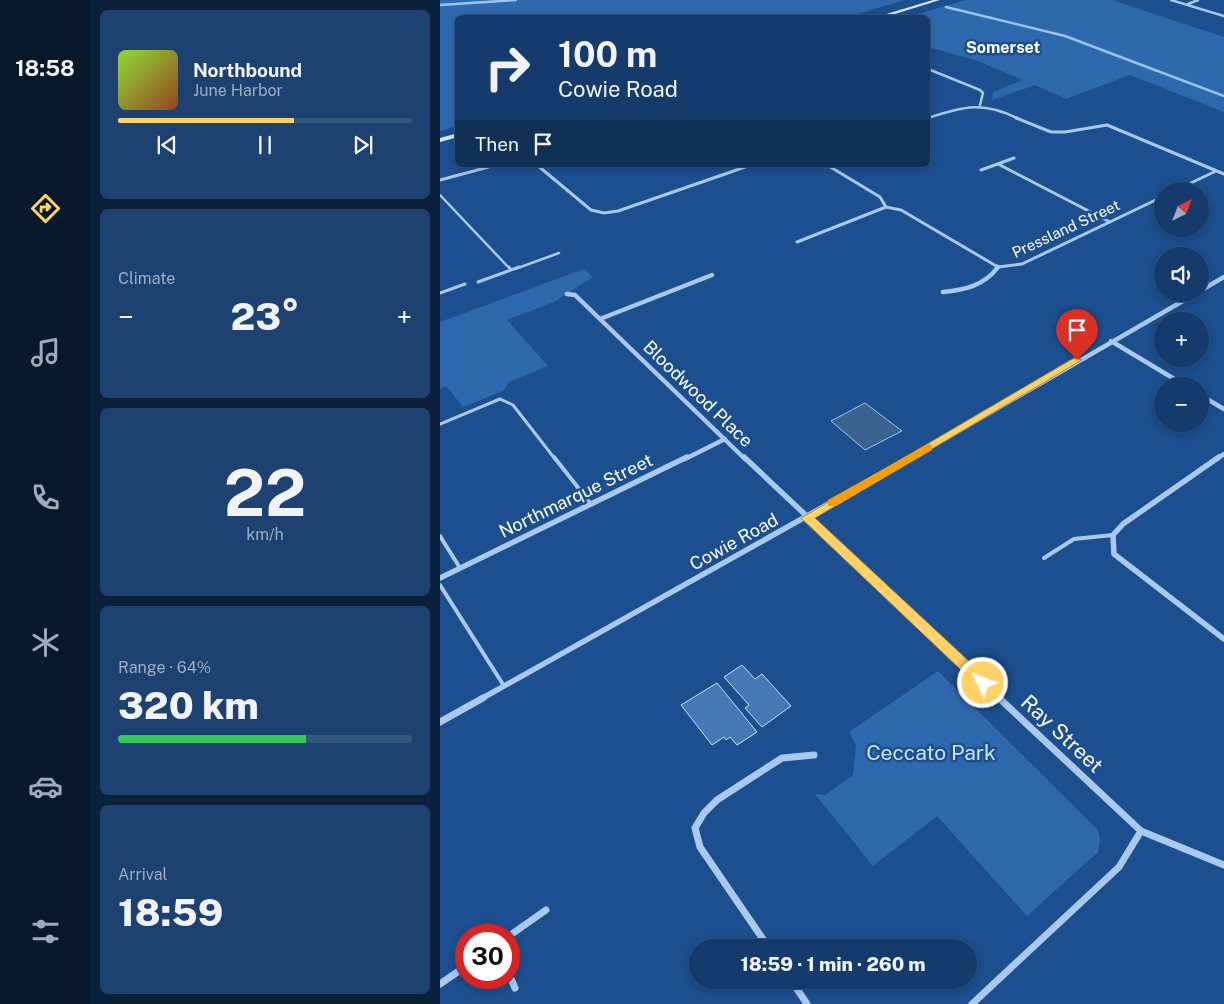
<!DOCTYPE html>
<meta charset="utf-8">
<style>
body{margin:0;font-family:"Public Sans",sans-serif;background:#1d4271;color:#f1f3f6;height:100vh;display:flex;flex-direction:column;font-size:19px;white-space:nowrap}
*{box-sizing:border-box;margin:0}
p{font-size:16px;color:#9dadc1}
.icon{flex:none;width:28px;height:28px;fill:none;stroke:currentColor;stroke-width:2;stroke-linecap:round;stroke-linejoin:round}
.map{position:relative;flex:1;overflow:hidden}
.side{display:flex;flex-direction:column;gap:10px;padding:10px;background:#0b203b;width:350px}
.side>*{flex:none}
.hud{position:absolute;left:15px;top:15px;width:475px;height:152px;border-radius:8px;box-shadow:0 2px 8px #0003,0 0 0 1px #33557e;background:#143b6b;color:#f1f3f6;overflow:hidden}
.needle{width:32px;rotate:42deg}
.controls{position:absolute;left:714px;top:182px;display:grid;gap:10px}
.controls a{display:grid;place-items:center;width:55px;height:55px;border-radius:50%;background:#143b6b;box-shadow:0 2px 8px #0003,0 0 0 1px #33557e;font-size:25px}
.speed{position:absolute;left:15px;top:924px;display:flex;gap:10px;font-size:25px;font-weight:700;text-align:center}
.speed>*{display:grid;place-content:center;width:65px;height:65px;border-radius:50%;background:#143b6b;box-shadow:0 2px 8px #0003,0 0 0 1px #33557e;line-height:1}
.speed .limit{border:8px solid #d22;background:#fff;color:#111}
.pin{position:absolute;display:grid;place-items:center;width:42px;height:42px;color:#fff;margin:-51px -21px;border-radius:50% 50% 50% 0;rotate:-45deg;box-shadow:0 0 5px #0007}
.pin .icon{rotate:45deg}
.me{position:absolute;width:55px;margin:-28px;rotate:313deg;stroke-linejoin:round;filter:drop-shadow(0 0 4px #0008)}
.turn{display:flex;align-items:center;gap:18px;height:105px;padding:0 20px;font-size:22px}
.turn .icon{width:65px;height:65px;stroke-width:2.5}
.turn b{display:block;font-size:35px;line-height:42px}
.then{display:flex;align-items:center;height:48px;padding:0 20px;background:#0003;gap:10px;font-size:19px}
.big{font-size:38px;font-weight:800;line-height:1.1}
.side .widget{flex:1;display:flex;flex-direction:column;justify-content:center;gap:8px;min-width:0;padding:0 18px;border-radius:8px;background:#1d4271}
.side .dial{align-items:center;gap:0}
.dial b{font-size:65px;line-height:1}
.song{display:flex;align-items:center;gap:15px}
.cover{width:60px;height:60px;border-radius:8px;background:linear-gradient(135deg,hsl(90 70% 55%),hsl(20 70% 35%))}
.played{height:5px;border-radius:2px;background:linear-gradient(90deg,#ffd166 60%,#33557e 60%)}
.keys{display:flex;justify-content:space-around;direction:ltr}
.heat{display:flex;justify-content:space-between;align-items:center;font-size:28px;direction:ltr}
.charge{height:8px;border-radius:4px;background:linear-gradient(90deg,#34c759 64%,#33557e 0)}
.trip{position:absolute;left:249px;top:939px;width:288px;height:50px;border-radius:25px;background:#143b6b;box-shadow:0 2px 8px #0003,0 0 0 1px #33557e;font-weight:800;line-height:50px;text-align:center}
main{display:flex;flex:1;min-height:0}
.menu{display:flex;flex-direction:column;width:90px;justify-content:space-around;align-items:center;background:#08182b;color:#9dadc1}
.menu .icon{width:35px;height:35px}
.menu .current{color:#ffd166}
.menu b{font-size:22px;color:#f1f3f6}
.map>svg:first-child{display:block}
.green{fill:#2e69ad}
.water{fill:#3c6290;stroke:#9cc4f0}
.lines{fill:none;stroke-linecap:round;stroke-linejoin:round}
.stream{stroke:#9cc4f0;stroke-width:2.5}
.building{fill:#4478b7;stroke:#cfe3fa}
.lane-far2{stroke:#a9c9ee;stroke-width:2.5}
.lane-far1{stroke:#a9c9ee;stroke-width:3}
.lane{stroke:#a9c9ee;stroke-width:4}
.street-far4{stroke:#a9c9ee;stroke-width:2.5}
.street-far3{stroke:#a9c9ee;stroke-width:3}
.street-far2{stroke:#a9c9ee;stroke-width:4.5}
.street-far1{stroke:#a9c9ee;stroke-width:5.5}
.street{stroke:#a9c9ee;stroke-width:7}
.secondary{fill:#d6e6fa;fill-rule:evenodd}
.route{fill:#ffd166;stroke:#a68842}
.slow{fill:#f59e0b}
.labels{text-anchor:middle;stroke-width:5;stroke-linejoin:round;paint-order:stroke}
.far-street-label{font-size:15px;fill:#fff;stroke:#1b4f8f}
.far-neighbourhood-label{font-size:16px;font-weight:bold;fill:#fff;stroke:#1b4f8f}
.street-label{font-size:18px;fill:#fff;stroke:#1b4f8f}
.near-street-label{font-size:21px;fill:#fff;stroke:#1b4f8f}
.near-park-label{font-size:21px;fill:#cfe3fa;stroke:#1b4f8f}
</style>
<main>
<nav class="menu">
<b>18:58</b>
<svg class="icon current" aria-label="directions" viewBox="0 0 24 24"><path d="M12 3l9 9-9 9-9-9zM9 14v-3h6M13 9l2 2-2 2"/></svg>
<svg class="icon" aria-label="music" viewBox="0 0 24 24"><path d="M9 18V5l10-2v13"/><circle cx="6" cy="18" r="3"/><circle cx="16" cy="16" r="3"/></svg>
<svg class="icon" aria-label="phone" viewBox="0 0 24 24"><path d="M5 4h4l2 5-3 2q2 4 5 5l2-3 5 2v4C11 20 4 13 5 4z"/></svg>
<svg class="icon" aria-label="climate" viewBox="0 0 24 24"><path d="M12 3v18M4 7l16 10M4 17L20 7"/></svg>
<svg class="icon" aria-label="car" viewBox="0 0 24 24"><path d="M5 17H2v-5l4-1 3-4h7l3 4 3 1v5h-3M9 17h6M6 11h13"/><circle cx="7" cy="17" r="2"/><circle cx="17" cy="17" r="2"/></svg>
<svg class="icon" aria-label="filters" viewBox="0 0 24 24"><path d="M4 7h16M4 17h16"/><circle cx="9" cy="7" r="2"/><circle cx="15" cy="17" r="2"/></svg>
</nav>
<section class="side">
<div class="widget">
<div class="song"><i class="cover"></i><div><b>Northbound</b><p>June Harbor</p></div></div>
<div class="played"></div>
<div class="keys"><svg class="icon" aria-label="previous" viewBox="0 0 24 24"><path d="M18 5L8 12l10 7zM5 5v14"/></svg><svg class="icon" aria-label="pause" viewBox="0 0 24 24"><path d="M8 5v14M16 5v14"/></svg><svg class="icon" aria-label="next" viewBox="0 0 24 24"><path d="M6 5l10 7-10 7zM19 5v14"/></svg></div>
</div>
<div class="widget"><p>Climate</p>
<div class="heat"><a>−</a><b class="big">23°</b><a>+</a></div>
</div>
<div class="widget dial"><b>22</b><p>km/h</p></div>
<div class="widget"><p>Range · 64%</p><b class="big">320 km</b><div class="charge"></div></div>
<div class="widget"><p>Arrival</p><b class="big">18:59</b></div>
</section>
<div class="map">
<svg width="784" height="1004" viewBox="0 0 784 1004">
<rect width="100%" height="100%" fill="#1b4f8f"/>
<path class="green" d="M0,0H465L404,18H18L17,126L0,131Z
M525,0H672L784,37V112L690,75L626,99L595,85L552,100L553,92L583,80L535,60L488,47V18L468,17Z
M144,269L153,277L114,302L67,320L108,366L69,382L63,391L23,407L6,386L0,389V322Z
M498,671L658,830L660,840L658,852L587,916L497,816L433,866L375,794L385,795L413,775L416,745L409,732Z"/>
<path class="water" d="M425,403L462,431L425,450L391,421Z"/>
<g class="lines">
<path class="stream" d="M0,5L76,0
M506,7L625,36L784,96"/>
</g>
<path class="building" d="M302,665L315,679L322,674L351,706L322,727L305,708L309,705L284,677Z
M277,683L317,732L297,745L290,737L286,740L284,737L272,745L241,705Z"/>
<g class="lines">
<path class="lane-far2" d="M0,195L70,269
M75,269L119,253"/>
<path class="lane-far1" d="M69,267L71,270
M38,282L79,267
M0,293L25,284
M0,424L60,399L73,405L115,459"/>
<path class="lane" d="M114,457L151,504
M0,536L20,568
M604,558L634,539L673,535
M0,585L64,686"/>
<path class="street-far4" d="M731,0L784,16
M748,4L758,0
M488,69L540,90L543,93L540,105
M488,118C524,106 544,101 579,119"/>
<path class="street-far3" d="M576,118L611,132H625L667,125L784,174
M558,164L670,222
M97,165L151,210L164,213L178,211L311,165
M387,165L440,197L446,207L461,210L558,267L582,264L722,197
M541,170L574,158
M0,180L56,165
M734,191L776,171
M357,242L446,207
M557,269L558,267"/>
<path class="street-far2" d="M760,291L784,277
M503,292C524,290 544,286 558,267
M127,294L135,295L305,459
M160,319L272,275
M671,341L746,386
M760,395L784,409
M245,459L285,439
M470,459L755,294
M777,459L784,454"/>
<path class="street-far1" d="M304,457L561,699
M779,457L683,524L673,535L674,554L784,639
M0,578L247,457
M41,699L472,457"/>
<path class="street" d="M559,698L701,831L784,865
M0,722L43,698
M69,936L106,910
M329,948L260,847L255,828L264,813L277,800L342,758L374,755
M69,974L75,988
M351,980L367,1004
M0,984L26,966
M532,1004L679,867L701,831"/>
<path class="secondary" d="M493,0H500L442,18H433Z
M18,133V137L0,142V138Z"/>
</g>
<path class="route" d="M634,358L642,360L375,518L548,679L550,683L548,687H539L361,518Z"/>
<path class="slow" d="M488,444L492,445V450L396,506H388V500Z"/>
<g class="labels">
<g class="far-street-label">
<text transform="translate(626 229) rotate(-25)" y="5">Pressland Street</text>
</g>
<g class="far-neighbourhood-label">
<text x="563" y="53">Somerset</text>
</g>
<g class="street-label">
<text transform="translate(258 394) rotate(44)" y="6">Bloodwood Place</text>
<text transform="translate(136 496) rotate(-26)" y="6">Northmarque Street</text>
<text transform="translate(294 542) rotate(-29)" y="6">Cowie Road</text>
</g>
<g class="near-street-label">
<text transform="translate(622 734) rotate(43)" y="7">Ray Street</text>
</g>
<g class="near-park-label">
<text x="491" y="760">Ceccato Park</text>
</g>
</g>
</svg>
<div class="controls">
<a><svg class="needle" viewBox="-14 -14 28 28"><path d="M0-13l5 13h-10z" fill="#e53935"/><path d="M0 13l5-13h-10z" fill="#9dadc1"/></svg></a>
<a><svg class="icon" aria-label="sound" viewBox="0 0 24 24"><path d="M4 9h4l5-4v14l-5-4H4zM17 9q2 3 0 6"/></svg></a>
<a>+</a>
<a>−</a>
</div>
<div class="speed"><div class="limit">30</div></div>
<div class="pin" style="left:637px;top:360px;background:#d93025"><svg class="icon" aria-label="arrive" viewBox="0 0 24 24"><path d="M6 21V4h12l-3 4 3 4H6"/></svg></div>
<svg class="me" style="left:543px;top:683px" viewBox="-20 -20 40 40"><circle r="17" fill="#ffd166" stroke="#fff" stroke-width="3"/><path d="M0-11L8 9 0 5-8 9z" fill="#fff"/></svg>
<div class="trip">18:59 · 1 min · 260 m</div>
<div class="hud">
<div class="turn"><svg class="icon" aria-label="right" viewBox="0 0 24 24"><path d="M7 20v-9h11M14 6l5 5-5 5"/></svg><div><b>100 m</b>Cowie Road</div></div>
<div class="then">Then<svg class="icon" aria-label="arrive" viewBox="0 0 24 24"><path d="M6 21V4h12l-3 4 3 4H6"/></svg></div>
</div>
</div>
</main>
